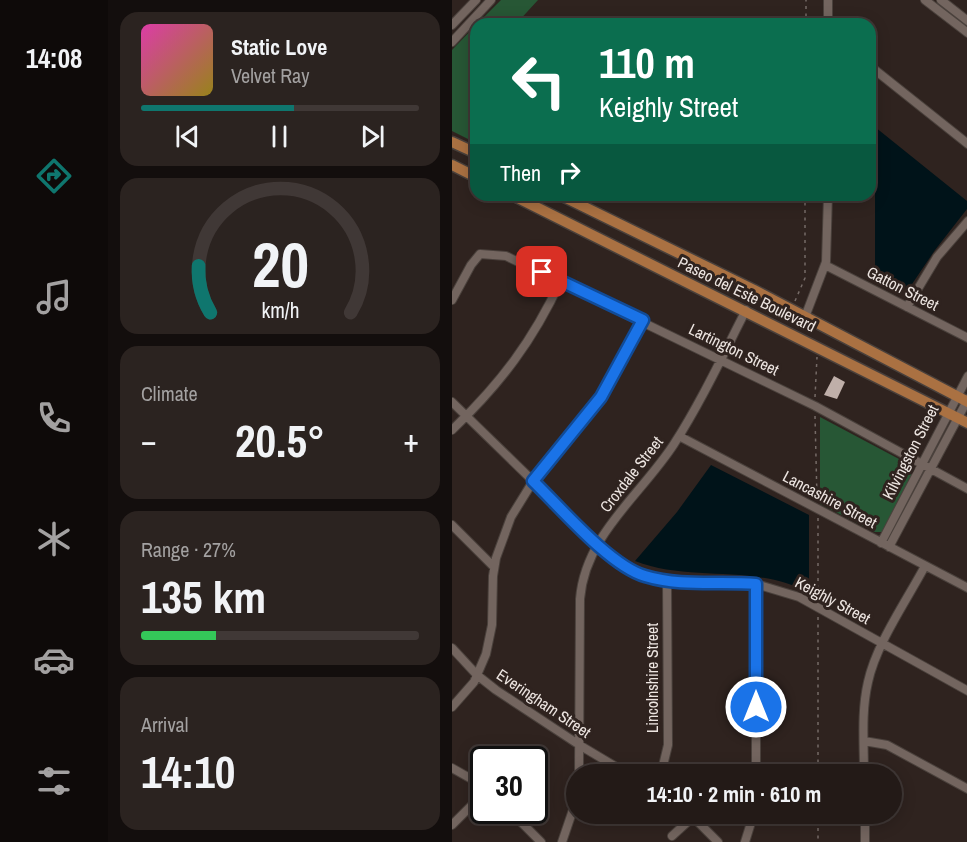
<!DOCTYPE html>
<meta charset="utf-8">
<style>
body{margin:0;font-family:"Archivo Narrow",sans-serif;background:#2b2320;color:#f1f3f6;height:100vh;display:flex;flex-direction:column;font-size:22px;white-space:nowrap}
*{box-sizing:border-box;margin:0}
p{font-size:20px;color:#a3a1a1}
.icon{flex:none;width:33px;height:33px;fill:none;stroke:currentColor;stroke-width:2;stroke-linecap:round;stroke-linejoin:round}
.map{position:relative;flex:1;overflow:hidden}
.drawer{display:flex;flex-direction:column;gap:12px;padding:12px;background:#130e0d;width:344px}
.drawer>*{flex:none}
.top-card{position:absolute;left:18px;top:18px;width:406px;height:183px;border-radius:18px;box-shadow:0 3px 15px #0003,0 0 0 2px #403836;background:#0b6e4f;color:#fff;overflow:hidden}
.speed{position:absolute;left:18px;top:746px;display:flex;gap:12px;font-size:30px;font-weight:700;text-align:center}
.speed>*{display:grid;place-content:center;width:78px;height:78px;border-radius:50%;background:#231a17;box-shadow:0 3px 15px #0003,0 0 0 2px #403836;line-height:1}
.speed .limit{border:3px solid #111;border-radius:9px;background:#fff;color:#111}
.pin{position:absolute;display:grid;place-items:center;width:51px;height:51px;color:#fff;margin:-26px;border-radius:12px;box-shadow:0 3px 9px #0006}
.me{position:absolute;width:66px;margin:-33px;rotate:0deg;stroke-linejoin:round;filter:drop-shadow(0 0 4px #0008)}
.turn{display:flex;align-items:center;gap:21px;height:126px;padding:0 30px;font-size:27px}
.turn .icon{width:78px;height:78px;stroke-width:2.5}
.turn b{display:block;font-size:42px;line-height:51px}
.then{display:flex;align-items:center;height:57px;padding:0 30px;background:#0003;gap:12px;font-size:22px}
.big{font-size:45px;font-weight:700;line-height:1.1}
.drawer .widget{flex:1;display:flex;flex-direction:column;justify-content:center;gap:9px;min-width:0;padding:0 21px;border-radius:18px;background:#2b2320}
.drawer .dial{align-items:center;gap:0}
.dial svg{height:156px;overflow:visible;fill:none;stroke:#403836;stroke-width:7;stroke-linecap:round;text-anchor:middle}
.dial text{fill:#f1f3f6;stroke:none}
.song{display:flex;align-items:center;gap:18px}
.cover{width:72px;height:72px;border-radius:9px;background:linear-gradient(135deg,hsl(320 70% 55%),hsl(50 70% 35%))}
.played{height:6px;border-radius:3px;background:linear-gradient(90deg,#0f766e 55%,#403836 55%)}
.keys{display:flex;justify-content:space-around;direction:ltr}
.heat{display:flex;justify-content:space-between;align-items:center;font-size:33px;direction:ltr}
.charge{height:9px;border-radius:4px;background:linear-gradient(90deg,#34c759 27%,#403836 0)}
.trip{position:absolute;left:114px;top:764px;width:336px;height:60px;border-radius:30px;background:#231a17;box-shadow:0 3px 15px #0003,0 0 0 2px #403836;font-weight:700;line-height:60px;text-align:center}
main{display:flex;flex:1;min-height:0}
.menu{display:flex;flex-direction:column;width:108px;justify-content:space-around;align-items:center;background:#0e0a09;color:#a3a1a1}
.menu .icon{width:42px;height:42px}
.menu .selected{color:#0f766e}
.menu b{font-size:27px;color:#f1f3f6}
.map>svg:first-child{display:block}
.green{fill:#275735}
.water{fill:#001319}
.building{fill:#bfafa9}
.lines{fill:none;stroke-linecap:round;stroke-linejoin:round}
.minor-casing{stroke:#4a413c;stroke-width:10}
.major-casing{stroke:#4a413c;stroke-width:13}
.path{stroke:#766b67;stroke-width:1.5;stroke-dasharray:3 4.5;stroke-linecap:butt}
.minor{stroke:#73655f;stroke-width:8}
.major{stroke:#aa7142;stroke-width:10}
.route-casing{stroke:#114b97;stroke-width:15}
.route{stroke:#1a73e8;stroke-width:10}
.labels{text-anchor:middle;stroke-width:6;stroke-linejoin:round;paint-order:stroke}
.street-label{font-size:16px;fill:#ede5e1;stroke:#2f231f}
</style>
<main>
<nav class="menu">
<b>14:08</b>
<svg class="icon selected" aria-label="directions" viewBox="0 0 24 24"><path d="M12 3l9 9-9 9-9-9zM9 14v-3h6M13 9l2 2-2 2"/></svg>
<svg class="icon" aria-label="music" viewBox="0 0 24 24"><path d="M9 18V5l10-2v13"/><circle cx="6" cy="18" r="3"/><circle cx="16" cy="16" r="3"/></svg>
<svg class="icon" aria-label="phone" viewBox="0 0 24 24"><path d="M5 4h4l2 5-3 2q2 4 5 5l2-3 5 2v4C11 20 4 13 5 4z"/></svg>
<svg class="icon" aria-label="climate" viewBox="0 0 24 24"><path d="M12 3v18M4 7l16 10M4 17L20 7"/></svg>
<svg class="icon" aria-label="car" viewBox="0 0 24 24"><path d="M5 17H2v-5l4-1 3-4h7l3 4 3 1v5h-3M9 17h6M6 11h13"/><circle cx="7" cy="17" r="2"/><circle cx="17" cy="17" r="2"/></svg>
<svg class="icon" aria-label="filters" viewBox="0 0 24 24"><path d="M4 7h16M4 17h16"/><circle cx="9" cy="7" r="2"/><circle cx="15" cy="17" r="2"/></svg>
</nav>
<section class="drawer">
<div class="widget">
<div class="song"><i class="cover"></i><div><b>Static Love</b><p>Velvet Ray</p></div></div>
<div class="played"></div>
<div class="keys"><svg class="icon" aria-label="previous" viewBox="0 0 24 24"><path d="M18 5L8 12l10 7zM5 5v14"/></svg><svg class="icon" aria-label="pause" viewBox="0 0 24 24"><path d="M8 5v14M16 5v14"/></svg><svg class="icon" aria-label="next" viewBox="0 0 24 24"><path d="M6 5l10 7-10 7zM19 5v14"/></svg></div>
</div>
<div class="widget dial"><svg viewBox="0 0 100 80">
<path d="M14 69A42 42 0 1 1 86 69"/>
<path d="M14 69A42 42 0 0 1 8 45" stroke="#0f766e"/>
<text x="50" y="56" font-size="32" font-weight="700">20</text>
<text x="50" y="72" font-size="11">km/h</text>
</svg></div>
<div class="widget"><p>Climate</p>
<div class="heat"><a>−</a><b class="big">20.5°</b><a>+</a></div>
</div>
<div class="widget"><p>Range · 27%</p><b class="big">135 km</b><div class="charge"></div></div>
<div class="widget"><p>Arrival</p><b class="big">14:10</b></div>
</section>
<div class="map">
<svg width="516" height="842" viewBox="0 0 516 842">
<rect width="100%" height="100%" fill="#2f231f"/>
<path class="green" d="M49,0H86L64,24H25Z
M24,25V143L0,131V50Z
M368,417L462,467L463,472L432,532H423L368,504Z"/>
<path class="water" d="M423,127L515,201V209L483,250L456,290L423,277Z
M259,465L357,515V593C303,563 239,583 183,561L225,512Z"/>
<path class="building" d="M382,376L393,382L385,399L372,395Z"/>
<g class="lines">
<g class="minor-casing">
<path id="minor" d="M376,0V24
M473,0L516,33
M489,0L516,21
M0,25L24,0
M0,42L39,0
M418,66L516,144
M373,265L516,338
M0,300L19,265L28,254L54,256L363,406L516,489
M455,307L485,257L516,221
M353,317L374,262L376,195
M0,402L157,555L190,576L225,582L304,584L347,597L516,691
M0,430C48,384 81,341 109,280
M227,436L516,588
M0,525L42,567
M429,543L516,376
M437,547L516,399
M304,584V774
M0,648L25,675L44,690L129,746L176,774
M0,707L22,682L34,654L40,625L41,576L44,558L59,517L88,470L149,397L191,320
M412,741L435,745L516,789
M0,768L32,786
M127,774L128,599C133,535 189,495 222,444C249,402 271,355 294,310
M209,774L216,745L215,581
M412,774C412,743 409,712 416,682C424,644 455,600 473,566
M57,810L89,842
M237,813L266,842
M413,813V842
M0,825L32,793
M220,836L241,817
M110,842L124,801
M293,842L302,813"/>
</g>
<g class="major-casing">
<path id="major" d="M0,142L24,153
M0,165L24,177
M60,195L516,423
M108,195L302,290L516,402"/>
</g>
<path class="path" d="M354,24V0
M343,301L353,278V195
M363,397L365,357
M363,416L365,499
M366,518V598
M366,617V774
M366,813V842"/>
<use href="#minor" class="minor"/>
<use href="#major" class="major"/>
</g>
<g class="lines">
<g class="route-casing">
<path id="route" d="M90,272L191,320L149,397L81,481C108,507 158,566 193,576C229,587 267,581 304,584V707"/>
</g>
<use href="#route" class="route"/>
</g>
<g class="labels">
<g class="street-label">
<text transform="translate(451 288) rotate(27)" y="6">Gatton Street</text>
<text transform="translate(295 294) rotate(26)" y="6">Paseo del Este Boulevard</text>
<text transform="translate(282 349) rotate(26)" y="6">Lartington Street</text>
<text transform="translate(458 452) rotate(-63)" y="6">Kilvingston Street</text>
<text transform="translate(179 474) rotate(-52)" y="6">Croxdale Street</text>
<text transform="translate(378 499) rotate(28)" y="6">Lancashire Street</text>
<text transform="translate(381 600) rotate(28)" y="6">Keighly Street</text>
<text transform="translate(200 678) rotate(-90)" y="6">Lincolnshire Street</text>
<text transform="translate(92 703) rotate(34)" y="6">Everingham Street</text>
</g>
</g>
</svg>
<div class="speed"><div class="limit">30</div></div>
<div class="pin" style="left:90px;top:272px;background:#d93025"><svg class="icon" aria-label="arrive" viewBox="0 0 24 24"><path d="M6 21V4h12l-3 4 3 4H6"/></svg></div>
<svg class="me" style="left:304px;top:707px" viewBox="-20 -20 40 40"><circle r="17" fill="#1a73e8" stroke="#fff" stroke-width="3"/><path d="M0-11L8 9 0 5-8 9z" fill="#fff"/></svg>
<div class="trip">14:10 · 2 min · 610 m</div>
<div class="top-card">
<div class="turn"><svg class="icon" aria-label="left" viewBox="0 0 24 24"><path d="M17 20v-9H6M10 6l-5 5 5 5"/></svg><div><b>110 m</b>Keighly Street</div></div>
<div class="then">Then<svg class="icon" aria-label="right" viewBox="0 0 24 24"><path d="M7 20v-9h11M14 6l5 5-5 5"/></svg></div>
</div>
</div>
</main>
